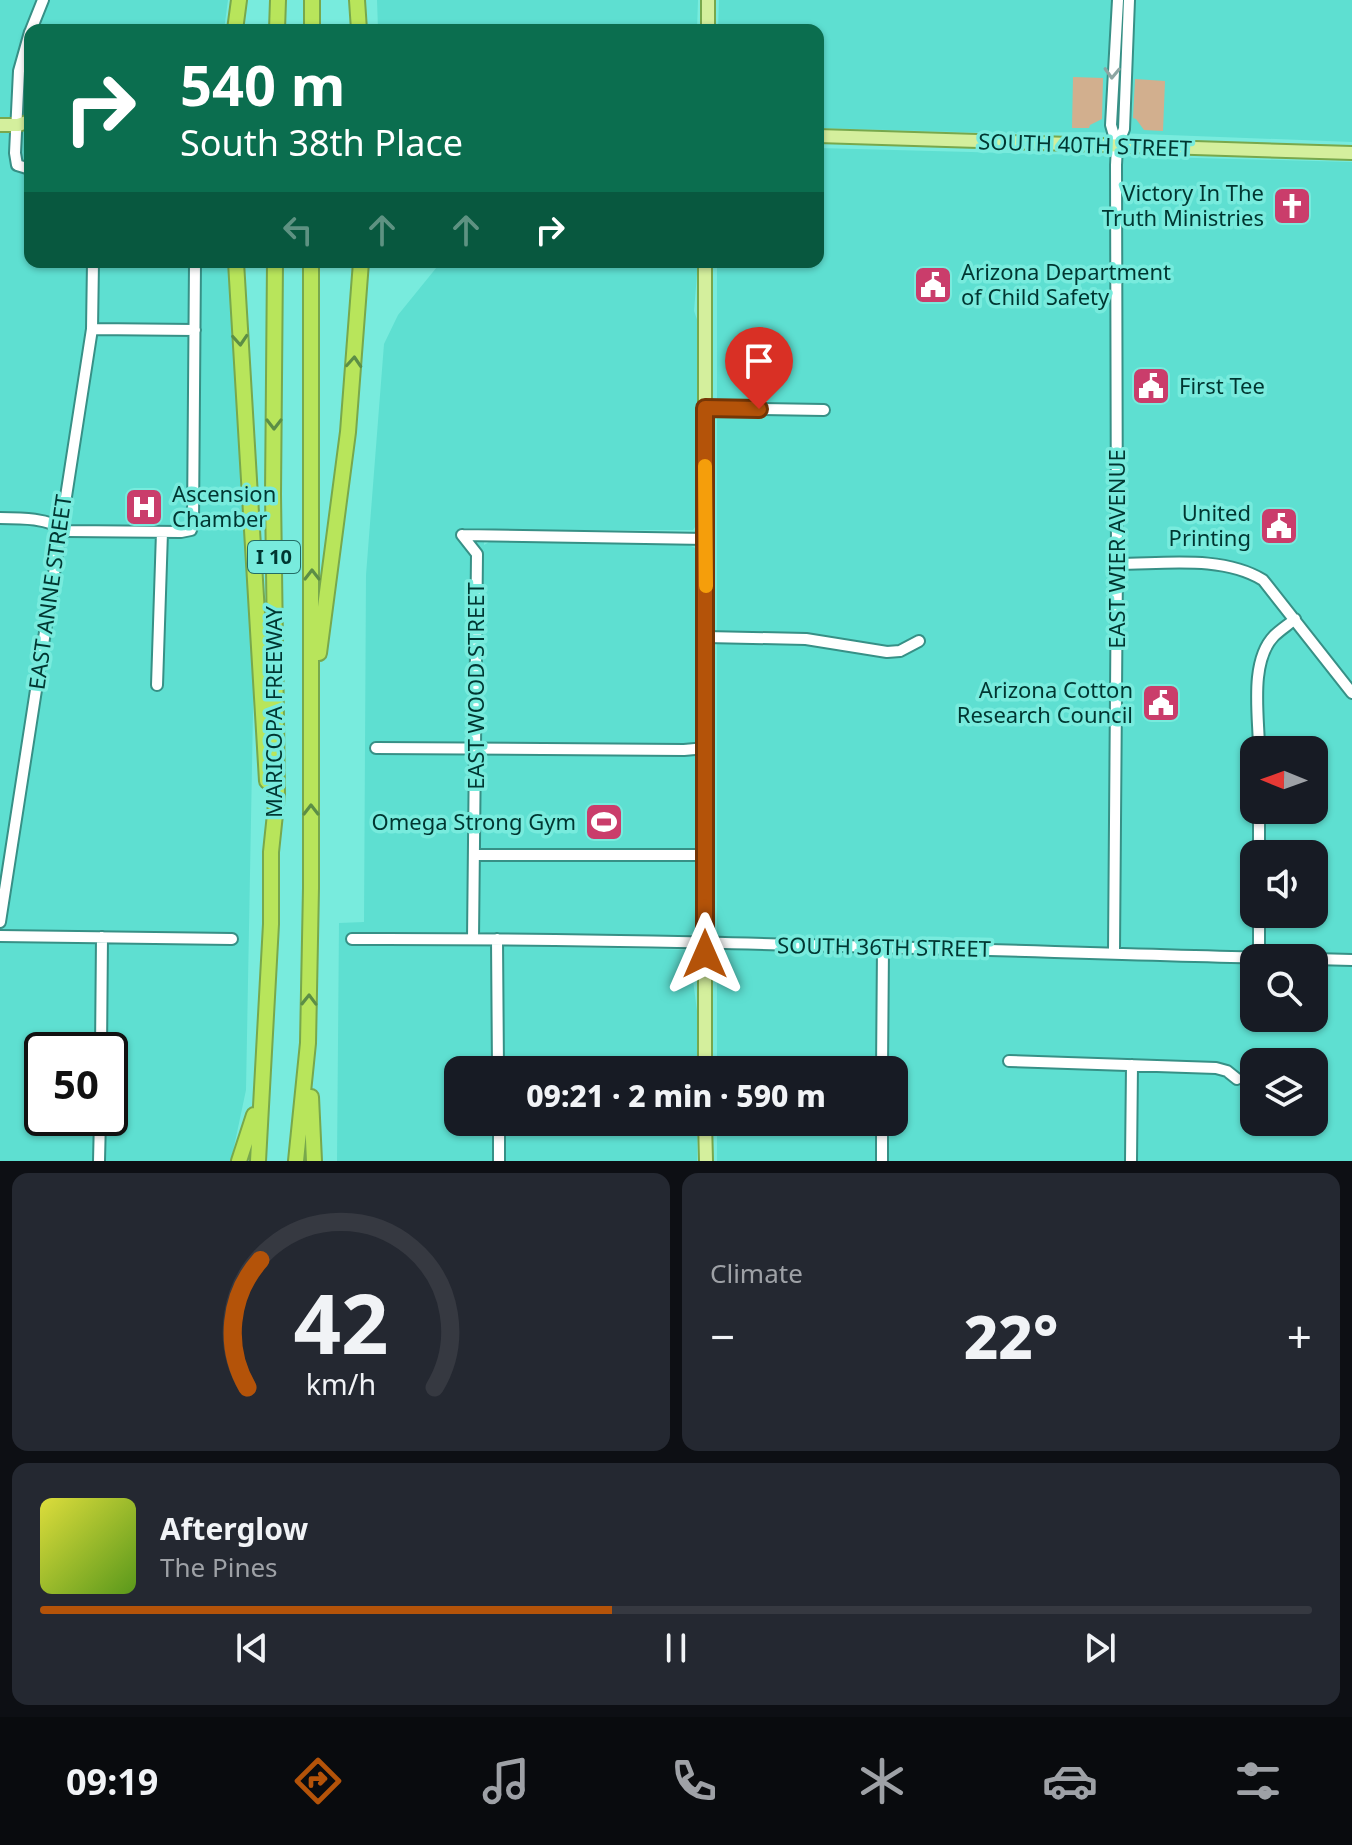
<!DOCTYPE html>
<meta charset="utf-8">
<style>
body{margin:0;font-family:"Noto Sans",sans-serif;background:#242831;color:#f1f3f6;height:100vh;display:flex;flex-direction:column;font-size:30px;white-space:nowrap}
*{box-sizing:border-box;margin:0}
p{font-size:26px;color:#9ea1a6}
.icon{flex:none;width:44px;height:44px;fill:none;stroke:currentColor;stroke-width:2;stroke-linecap:round;stroke-linejoin:round}
.map{position:relative;height:1161px;overflow:hidden}
.side{display:flex;flex-direction:column;gap:12px;padding:12px;background:#0d0f14;flex:1}
.side>*{flex:none}
.banner{position:absolute;left:24px;top:24px;width:800px;height:244px;border-radius:16px;box-shadow:0 2px 6px #0004;background:#0b6e4f;color:#fff;overflow:hidden}
.needle{width:52px;rotate:271deg}
.fabs{position:absolute;left:1240px;top:736px;display:grid;gap:16px}
.fabs a{display:grid;place-items:center;width:88px;height:88px;border-radius:16px;background:#171b24;box-shadow:0 2px 6px #0004;font-size:40px}
.speed{position:absolute;left:24px;top:1032px;display:flex;gap:16px;font-size:40px;font-weight:700;text-align:center}
.speed>*{display:grid;place-content:center;width:104px;height:104px;border-radius:50%;background:#171b24;box-shadow:0 2px 6px #0004;line-height:1}
.speed .limit{border:4px solid #111;border-radius:12px;background:#fff;color:#111}
.pin{position:absolute;display:grid;place-items:center;width:68px;height:68px;color:#fff;margin:-82px -34px;border-radius:50% 50% 50% 0;rotate:-45deg;box-shadow:0 0 8px #0007}
.pin .icon{rotate:45deg}
.me{position:absolute;width:88px;margin:-44px;rotate:0deg;stroke-linejoin:round;filter:drop-shadow(0 0 6px #0008)}
.turn{display:flex;align-items:center;gap:28px;height:168px;padding:0 24px;font-size:36px}
.turn .icon{width:104px;height:104px;stroke-width:2.5}
.turn b{display:block;font-size:56px;line-height:68px}
.lanes{display:flex;align-items:center;height:76px;padding:0 24px;background:#0003;justify-content:center;gap:40px;direction:ltr}
.lanes .off{opacity:.35}
.big{font-size:60px;font-weight:800;line-height:1.1}
.side .widget{flex:1;display:flex;flex-direction:column;justify-content:center;gap:12px;min-width:0;padding:0 28px;border-radius:16px;background:#242831}
.side .dial{align-items:center;gap:0}
.dial svg{height:208px;overflow:visible;fill:none;stroke:#363941;stroke-width:7;stroke-linecap:round;text-anchor:middle}
.dial text{fill:#f1f3f6;stroke:none}
.song{display:flex;align-items:center;gap:24px}
.cover{width:96px;height:96px;border-radius:12px;background:linear-gradient(135deg,hsl(60 70% 55%),hsl(90 70% 35%))}
.played{height:8px;border-radius:4px;background:linear-gradient(90deg,#b45309 45%,#363941 45%)}
.keys{display:flex;justify-content:space-around;direction:ltr}
.heat{display:flex;justify-content:space-between;align-items:center;font-size:44px;direction:ltr}
.side .tiles{flex:1;display:grid;gap:12px;grid-template-columns:1fr 1fr}
.widget:last-child{grid-column:span 2}
.trip{position:absolute;left:444px;top:1056px;width:464px;height:80px;border-radius:16px;background:#171b24;box-shadow:0 2px 6px #0004;font-weight:800;line-height:80px;text-align:center}
.menu{display:flex;height:128px;justify-content:space-around;align-items:center;background:#090b0e;color:#9ea1a6}
.menu .icon{width:56px;height:56px}
.menu .selected{color:#b45309}
.menu b{font-size:36px;color:#f1f3f6}
.map>svg:first-child{display:block}
.built{fill:#5edfd1;fill-rule:evenodd}
.green{fill:#d2af8e}
.lines{fill:none;stroke-linecap:round;stroke-linejoin:round}
.minor-casing{stroke:#379086;stroke-width:14}
.major-casing{stroke:#78a84c;stroke-width:16}
.highway-casing{stroke:#78a84c;stroke-width:18}
.minor{stroke:#fff;stroke-width:10}
.major{stroke:#d4ef9d;stroke-width:12}
.highway{stroke:#b8e55b;stroke-width:14}
.oneway{stroke:#8ca5a2}
.oneway2{stroke:#5c8e46}
.route-casing{stroke:#753606;stroke-width:20}
.route{stroke:#b45309;stroke-width:14}
.slow{stroke:#f59e0b;stroke-width:14}
.labels{text-anchor:middle;stroke-width:7;stroke-linejoin:round;paint-order:stroke}
.shield{fill:#78ebdd;stroke:#246c65;stroke-width:2}
.shield-label{font-size:20px;font-weight:bold;fill:#003631}
.street-label{font-size:22px;fill:#003631;stroke:#78ebdd}
.poi-label{font-size:22px;fill:#003631;stroke:#78ebdd;text-anchor:end}
</style>
<div class="map">
<svg width="1352" height="1161" viewBox="0 0 1352 1161">
<rect width="100%" height="100%" fill="#78ebdd"/>
<path class="built" d="M0,0H228L224,30H30V262H227L256,550L246,1090L231,1161H0ZM42,1050H110V1118H42Z
M377,0H698L697,30H378Z
M719,0H1352V142L1091,132L995,133L818,128V30H718Z
M818,148L1352,162V1161H717V1122H894V1070H717V262H818ZM1254,750H1314V810H1254ZM1254,854H1314V914H1254ZM1254,958H1314V1018H1254ZM1254,1062H1314V1122H1254Z
M441,262H698L694,311L698,322L697,524L693,530H485L484,545L489,542L687,544L695,548L697,553V928L689,936L493,934L480,932L479,945L693,950L697,958L693,980L697,1011V1070H458V1122H697V1161H337L339,923L364,922L366,575L384,344L398,315Z"/>
<path class="green" d="M1073,77L1103,78L1102,119L1090,125L1089,128H1072Z
M1135,79L1165,81L1163,131L1144,130L1136,119L1133,118Z"/>
<g class="lines">
<g class="minor-casing">
<path id="minor" d="M31,30L43,0
M30,32L19,71L15,153L17,165L30,169
M1117,146L1111,125L1118,0
M92,329L195,330
M705,408L824,410
M0,518C22,518 48,518 67,531L181,532L191,530L193,522L195,262
M462,535L477,554L473,939
M462,535L706,539
M1117,564C1164,564 1222,555 1263,580L1352,693
M706,637L806,639L887,652L900,651L919,641
M157,685L162,532
M376,748L684,750L706,748
M1259,750C1259,717 1249,662 1274,636C1280,630 1288,625 1295,619
M1259,854V810
M474,855H706
M0,922L92,329L93,262
M0,936L232,939
M352,939C659,938 965,950 1272,958
M497,939L498,1070
M1114,951L1117,564L1116,165L1117,146L1124,129L1129,0
M1259,958V914
M1314,959L1352,960
M101,1050L102,937
M1009,1061L1216,1068L1227,1071L1237,1079
M882,1070L883,947
M499,1122V1161
M99,1161L100,1118
M882,1161V1122
M1131,1161L1132,1065"/>
</g>
<g class="major-casing">
<path id="major" d="M708,30V0
M0,125H18L30,121
M818,136L1352,153
M705,1070V262
M705,1122L706,1161"/>
</g>
<g class="highway-casing">
<path id="highway" d="M357,0L359,30
M235,30L239,0
M277,30L278,0
M312,30V0
M236,262L267,781
M319,653L348,432L361,262
M311,1097L314,1161
M239,1161L254,1115
M258,1161L271,924V852L277,795L273,494L275,262
M296,1161L308,1043L311,888V262"/>
</g>
<use href="#minor" class="minor"/>
<use href="#major" class="major"/>
<use href="#highway" class="highway"/>
</g>
<defs><path id="oneway-chevron" d="M-2-3.5L2.5 0L-2 3.5" fill="none" stroke-width="1.6" stroke-linecap="round" stroke-linejoin="round" transform="scale(2)"/></defs>
<use class="oneway" href="#oneway-chevron" transform="translate(1112 73) rotate(92)"/>
<g class="oneway2">
<use href="#oneway-chevron" transform="translate(240 340) rotate(86)"/>
<use href="#oneway-chevron" transform="translate(354 362) rotate(-86)"/>
<use href="#oneway-chevron" transform="translate(274 424) rotate(90)"/>
<use href="#oneway-chevron" transform="translate(312 575) rotate(-90)"/>
<use href="#oneway-chevron" transform="translate(311 810) rotate(-90)"/>
<use href="#oneway-chevron" transform="translate(309 1000) rotate(-89)"/>
</g>
<g class="lines">
<g class="route-casing">
<path id="route" d="M705,954V408L759,409"/>
</g>
<use href="#route" class="route"/>
<path class="slow" d="M705,466L706,586"/>
</g>
<defs>
<g id="church-square" transform="scale(2)"><rect x="-9" y="-9" width="18" height="18" rx="4" fill="#ca3d6b" stroke="#78ebdd"/><path d="M-1.2-6h2.4v3.5h3.3v2.4h-3.3V6h-2.4V-.1h-3.3v-2.4h3.3Z" fill="#fff"/></g>
<g id="civic-square" transform="scale(2)"><rect x="-9" y="-9" width="18" height="18" rx="4" fill="#ca3d6b" stroke="#78ebdd"/><path d="M-.6-6.5H3V-4.5H.6V-3L4-1V1h2V6H-6V1h2V-1L-.6-3ZM-1.2 2.5V6h2.4V2.5Z" fill="#fff"/></g>
<g id="hospital-square" transform="scale(2)"><rect x="-9" y="-9" width="18" height="18" rx="4" fill="#ca3d6b" stroke="#78ebdd"/><path d="M-5-5h3v3.5h4V-5h3V5h-3V1.5h-4V5h-3Z" fill="#fff"/></g>
<g id="stadium-square" transform="scale(2)"><rect x="-9" y="-9" width="18" height="18" rx="4" fill="#ca3d6b" stroke="#78ebdd"/><path d="M0-5a6.5 5 0 1 0 0 10a6.5 5 0 1 0 0-10ZM-3.5-1.8h7v3.6h-7Z" fill="#fff"/></g>
</defs>
<g fill-rule="evenodd">
<use href="#church-square" x="1292" y="206"/>
<use href="#civic-square" x="933" y="285"/>
<use href="#civic-square" x="1151" y="386"/>
<use href="#hospital-square" x="144" y="507"/>
<use href="#civic-square" x="1279" y="526"/>
<use href="#civic-square" x="1161" y="703"/>
<use href="#stadium-square" x="604" y="822"/>
</g>
<g class="labels">
<rect class="shield" x="248" y="541" width="52" height="32" rx="6"/>
<g class="shield-label">
<text x="274" y="564">I 10</text>
</g>
<g class="street-label">
<text transform="translate(1085 145) rotate(2)" y="8">SOUTH 40TH STREET</text>
<text transform="translate(1117 549) rotate(-90)" y="8">EAST WIER AVENUE</text>
<text transform="translate(50 592) rotate(-82)" y="8">EAST ANNE STREET</text>
<text transform="translate(476 686) rotate(-90)" y="8">EAST WOOD STREET</text>
<text transform="translate(274 712) rotate(-90)" y="8">MARICOPA FREEWAY</text>
<text transform="translate(884 947) rotate(1)" y="8">SOUTH 36TH STREET</text>
</g>
<g class="poi-label">
<text x="1264" y="201">Victory In The<tspan x="1264" dy="25">Truth Ministries</tspan></text>
<text x="961" y="280" text-anchor="start">Arizona Department<tspan x="961" dy="25">of Child Safety</tspan></text>
<text x="1179" y="394" text-anchor="start">First Tee</text>
<text x="172" y="502" text-anchor="start">Ascension<tspan x="172" dy="25">Chamber</tspan></text>
<text x="1251" y="521">United<tspan x="1251" dy="25">Printing</tspan></text>
<text x="1133" y="698">Arizona Cotton<tspan x="1133" dy="25">Research Council</tspan></text>
<text x="576" y="830">Omega Strong Gym</text>
</g>
</g>
</svg>
<div class="fabs">
<a><svg class="needle" viewBox="-14 -14 28 28"><path d="M0-13l5 13h-10z" fill="#e53935"/><path d="M0 13l5-13h-10z" fill="#9ea1a6"/></svg></a>
<a><svg class="icon" aria-label="sound" viewBox="0 0 24 24"><path d="M4 9h4l5-4v14l-5-4H4zM17 9q2 3 0 6"/></svg></a>
<a><svg class="icon" aria-label="search" viewBox="0 0 24 24"><circle cx="10" cy="10" r="6"/><path d="M15 15l6 6"/></svg></a>
<a><svg class="icon" aria-label="layers" viewBox="0 0 24 24"><path d="M12 4l9 5-9 5-9-5zM3 14l9 5 9-5"/></svg></a>
</div>
<div class="speed"><div class="limit">50</div></div>
<div class="pin" style="left:759px;top:409px;background:#d93025"><svg class="icon" aria-label="arrive" viewBox="0 0 24 24"><path d="M6 21V4h12l-3 4 3 4H6"/></svg></div>
<svg class="me" style="left:705px;top:954px" viewBox="-20 -20 40 40"><path d="M0-17L14 15 0 8-14 15z" fill="#b45309" stroke="#fff" stroke-width="4"/></svg>
<div class="trip">09:21 · 2 min · 590 m</div>
<div class="banner">
<div class="turn"><svg class="icon" aria-label="right" viewBox="0 0 24 24"><path d="M7 20v-9h11M14 6l5 5-5 5"/></svg><div><b>540 m</b>South 38th Place</div></div>
<div class="lanes"><svg class="icon off" aria-label="left" viewBox="0 0 24 24"><path d="M17 20v-9H6M10 6l-5 5 5 5"/></svg><svg class="icon off" aria-label="ahead" viewBox="0 0 24 24"><path d="M12 20V5M6 11l6-6 6 6"/></svg><svg class="icon off" aria-label="ahead" viewBox="0 0 24 24"><path d="M12 20V5M6 11l6-6 6 6"/></svg><svg class="icon" aria-label="right" viewBox="0 0 24 24"><path d="M7 20v-9h11M14 6l5 5-5 5"/></svg></div>
</div>
</div>
<section class="side">
<div class="tiles">
<div class="widget dial"><svg viewBox="0 0 100 80">
<path d="M14 69A42 42 0 1 1 86 69"/>
<path d="M14 69A42 42 0 0 1 19 20" stroke="#b45309"/>
<text x="50" y="56" font-size="32" font-weight="700">42</text>
<text x="50" y="72" font-size="11">km/h</text>
</svg></div>
<div class="widget"><p>Climate</p>
<div class="heat"><a>−</a><b class="big">22°</b><a>+</a></div>
</div>
<div class="widget">
<div class="song"><i class="cover"></i><div><b>Afterglow</b><p>The Pines</p></div></div>
<div class="played"></div>
<div class="keys"><svg class="icon" aria-label="previous" viewBox="0 0 24 24"><path d="M18 5L8 12l10 7zM5 5v14"/></svg><svg class="icon" aria-label="pause" viewBox="0 0 24 24"><path d="M8 5v14M16 5v14"/></svg><svg class="icon" aria-label="next" viewBox="0 0 24 24"><path d="M6 5l10 7-10 7zM19 5v14"/></svg></div>
</div>
</div>
</section>
<nav class="menu">
<b>09:19</b>
<svg class="icon selected" aria-label="directions" viewBox="0 0 24 24"><path d="M12 3l9 9-9 9-9-9zM9 14v-3h6M13 9l2 2-2 2"/></svg>
<svg class="icon" aria-label="music" viewBox="0 0 24 24"><path d="M9 18V5l10-2v13"/><circle cx="6" cy="18" r="3"/><circle cx="16" cy="16" r="3"/></svg>
<svg class="icon" aria-label="phone" viewBox="0 0 24 24"><path d="M5 4h4l2 5-3 2q2 4 5 5l2-3 5 2v4C11 20 4 13 5 4z"/></svg>
<svg class="icon" aria-label="climate" viewBox="0 0 24 24"><path d="M12 3v18M4 7l16 10M4 17L20 7"/></svg>
<svg class="icon" aria-label="car" viewBox="0 0 24 24"><path d="M5 17H2v-5l4-1 3-4h7l3 4 3 1v5h-3M9 17h6M6 11h13"/><circle cx="7" cy="17" r="2"/><circle cx="17" cy="17" r="2"/></svg>
<svg class="icon" aria-label="filters" viewBox="0 0 24 24"><path d="M4 7h16M4 17h16"/><circle cx="9" cy="7" r="2"/><circle cx="15" cy="17" r="2"/></svg>
</nav>
